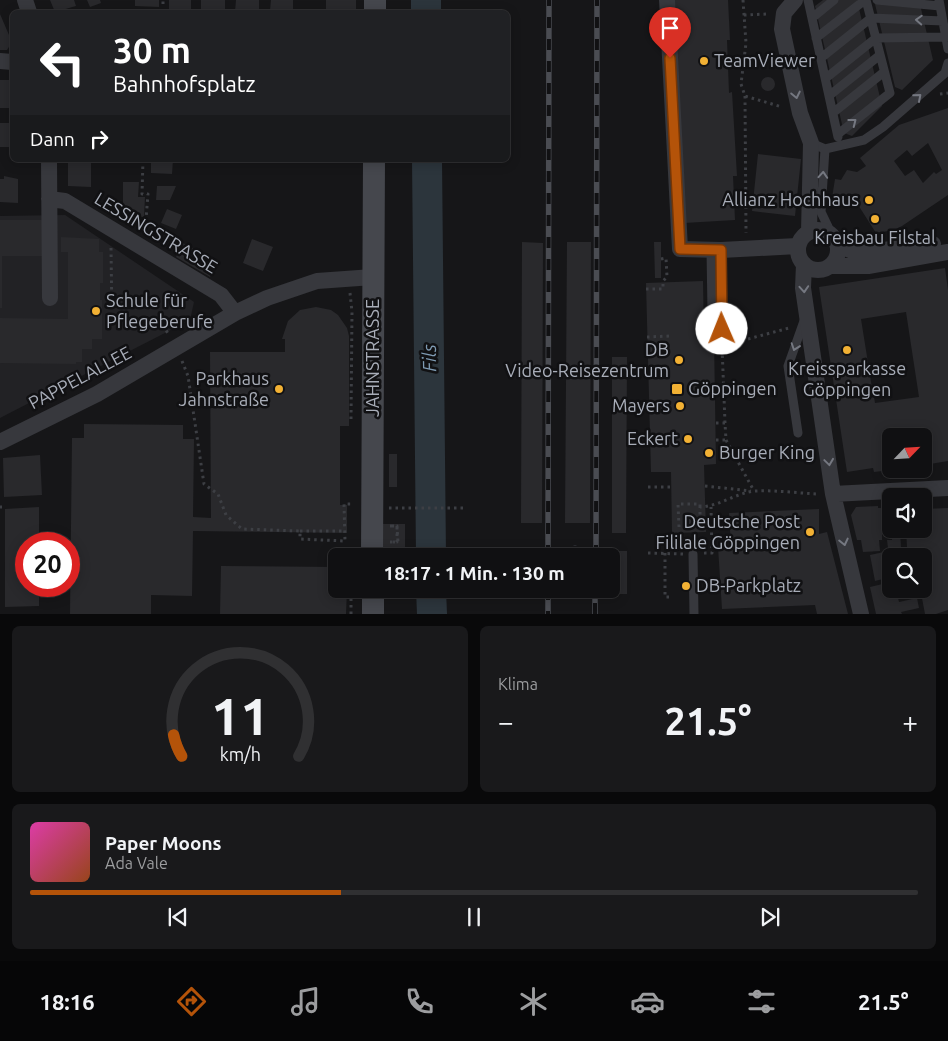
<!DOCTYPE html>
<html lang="de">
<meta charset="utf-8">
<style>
body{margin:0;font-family:Ubuntu,sans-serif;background:#19191b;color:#f1f3f6;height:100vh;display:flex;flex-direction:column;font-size:19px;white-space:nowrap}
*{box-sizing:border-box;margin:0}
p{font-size:16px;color:#9c9d9f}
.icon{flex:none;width:28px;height:28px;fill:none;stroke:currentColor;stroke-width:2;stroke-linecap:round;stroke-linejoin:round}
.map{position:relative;height:614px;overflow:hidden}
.sheet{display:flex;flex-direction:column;gap:12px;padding:12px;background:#09090a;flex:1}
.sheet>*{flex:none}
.guide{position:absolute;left:10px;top:10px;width:500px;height:152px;border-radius:8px;box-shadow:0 2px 12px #0003,0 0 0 1px #303032;background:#202124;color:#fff;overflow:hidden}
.needle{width:32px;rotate:65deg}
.buttons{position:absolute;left:882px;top:428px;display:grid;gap:10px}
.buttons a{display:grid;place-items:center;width:50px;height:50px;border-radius:8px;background:#101012;box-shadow:0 2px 12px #0003,0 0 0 1px #303032;font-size:25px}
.speed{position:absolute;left:15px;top:532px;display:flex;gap:10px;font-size:25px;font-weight:700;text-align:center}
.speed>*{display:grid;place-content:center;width:65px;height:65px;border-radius:50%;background:#101012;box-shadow:0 2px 12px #0003,0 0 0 1px #303032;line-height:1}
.speed .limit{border:8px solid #d22;background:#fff;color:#111}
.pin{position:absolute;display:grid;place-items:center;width:42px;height:42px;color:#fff;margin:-51px -21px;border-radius:50% 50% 50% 0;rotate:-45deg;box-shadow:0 0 5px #0007}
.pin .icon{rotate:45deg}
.me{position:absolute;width:55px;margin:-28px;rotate:359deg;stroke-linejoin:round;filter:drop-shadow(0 0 4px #0008)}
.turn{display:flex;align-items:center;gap:18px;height:105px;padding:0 20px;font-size:22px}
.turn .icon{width:65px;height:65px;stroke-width:2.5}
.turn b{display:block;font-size:35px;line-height:42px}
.then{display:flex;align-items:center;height:48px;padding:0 20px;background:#0003;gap:10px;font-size:19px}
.big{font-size:38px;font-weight:700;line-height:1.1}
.sheet .widget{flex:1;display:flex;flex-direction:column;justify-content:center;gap:8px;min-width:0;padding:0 18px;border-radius:8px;background:#19191b}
.sheet .dial{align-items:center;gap:0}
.dial svg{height:130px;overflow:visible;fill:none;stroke:#303032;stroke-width:7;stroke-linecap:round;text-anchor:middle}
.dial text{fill:#f1f3f6;stroke:none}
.song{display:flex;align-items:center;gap:15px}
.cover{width:60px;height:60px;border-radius:8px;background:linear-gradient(135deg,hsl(320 70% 55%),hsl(20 70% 35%))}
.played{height:5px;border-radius:2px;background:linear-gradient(90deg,#b45309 35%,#303032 35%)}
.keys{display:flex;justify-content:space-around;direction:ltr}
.heat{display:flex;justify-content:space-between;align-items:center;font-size:28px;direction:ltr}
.sheet .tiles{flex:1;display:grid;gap:12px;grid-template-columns:1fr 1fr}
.widget:last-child{grid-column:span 2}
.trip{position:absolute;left:328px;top:548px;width:292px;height:50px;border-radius:8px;background:#101012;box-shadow:0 2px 12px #0003,0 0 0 1px #303032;font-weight:700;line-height:50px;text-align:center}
.tabs{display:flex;height:80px;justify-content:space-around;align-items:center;background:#060607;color:#9c9d9f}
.tabs .icon{width:35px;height:35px}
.tabs .on{color:#b45309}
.tabs b{font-size:22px;color:#f1f3f6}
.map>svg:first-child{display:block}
.built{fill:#222225}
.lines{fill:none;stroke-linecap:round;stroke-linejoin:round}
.river{stroke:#2c353c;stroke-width:30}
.building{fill:#29292c;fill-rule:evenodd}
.path{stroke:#3d3f44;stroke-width:3;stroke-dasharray:2.5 4;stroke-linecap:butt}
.lane{stroke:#37383d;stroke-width:9}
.street{stroke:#37383d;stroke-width:16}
.secondary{stroke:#45474d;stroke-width:22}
.rail-casing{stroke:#4a4c52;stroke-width:5.5}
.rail{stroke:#111113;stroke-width:4;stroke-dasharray:11;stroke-linecap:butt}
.oneway{stroke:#757881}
.route-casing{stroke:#753606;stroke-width:12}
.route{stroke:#b45309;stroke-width:9}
.poi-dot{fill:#f2b134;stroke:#111113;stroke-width:2}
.labels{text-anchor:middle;stroke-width:5;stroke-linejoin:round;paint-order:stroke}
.poi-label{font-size:18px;fill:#a8adb8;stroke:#111113;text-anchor:end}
.street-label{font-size:18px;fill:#a8adb8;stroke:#111113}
.water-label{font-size:19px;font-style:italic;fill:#7f9bb3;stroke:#111113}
</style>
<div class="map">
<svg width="948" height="614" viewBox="0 0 948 614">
<rect width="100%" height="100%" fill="#161618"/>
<path class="built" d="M65,215L194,302L190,320L0,418V216Z"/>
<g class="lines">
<path class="river" d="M426,0V12
M427,160L431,556
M431,589L432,614"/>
</g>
<path class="building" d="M50,0H74L76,6L55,12Z
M87,0H100L101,3L90,7Z
M135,0H159V7L135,6Z
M169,0H191V10H169Z
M201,0H225V12H201Z
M236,0H259V12H235Z
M271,0H293V11H270Z
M326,0H356V12L326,11Z
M672,0H728L730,40H727L729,93L732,92L737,176H733L735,220L684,223Z
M823,0H857L882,106L852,136L844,133L815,6Z
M874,0H919L933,60L902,90L895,87Z
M0,14L12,42L7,50H0Z
M761 84a7 7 0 1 1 14 0a7 7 0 1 1-14 0Z
M0,80H12V108H0Z
M948,108V195L902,226L894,230L876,233L855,200L832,198L835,179L841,180L847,170L857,172L866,166L860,158L899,125ZM928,143L942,170L936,174L934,172L923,183L914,170L905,176L894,161L907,150L912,156Z
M0,123H12V147H0Z
M758,154L801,159L795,216L752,211Z
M151,160H173L172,174L151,173Z
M68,161L91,162V187L68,186Z
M4,176L18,179V203L0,202V179H4Z
M123,182H139L138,197H145L144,217L123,216Z
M157,186H176L170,200H156Z
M167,209L182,215L176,229L161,223Z
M0,220H45V256H2V308H0Z
M61,237L99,239V252H103V283H100V300H102V339H92V349H82V362H76V364L0,363V318L68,319V252H61Z
M252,239L273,247L263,271L243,263Z
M522,242L543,243L542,523H521Z
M567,242H591L590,523H565Z
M654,242H661V278H655Z
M183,243L217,262L210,277L176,257Z
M945,268L948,290V461L924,465V436H891V470L874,472L873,468L847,472L819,287ZM906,312L919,397L875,403L874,397L863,399L862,389L872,388L861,319Z
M703,281L704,338H714L716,464L704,465L706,532L672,533L671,472H651L646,283Z
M316,307L331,310L338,315L347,328L349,336V426H340V505H347V533L193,531L192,596L151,595V614H70L72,438H84V424L183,425V439H194L193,517L211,518L210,352H285V339H282L288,321L300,310Z
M612,357H627L626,533H612Z
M389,454H397V487H389Z
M40,455L42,495L4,497L3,458Z
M878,506V508H891V529H900L901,548H888L887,540H892L891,532L882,533V540H879L880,551L863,552L861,540H857L851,515L856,507Z
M39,507V544H26V586H39V606L5,607V509Z
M948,508V610L936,614H925L921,593L901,597L899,589H924V556H891V577L875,581L870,555L907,547L906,529H924V509Z
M819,509V534L827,532L848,614H817L815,605L722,609L718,547L731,546L729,513Z
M383,524H405V551H383Z
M612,551H627V594H612Z
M221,566L336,567V589H347L346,614H220Z
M891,582V589H896L899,602L917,598L919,608L901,612L902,614H876L870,587Z"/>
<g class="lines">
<path class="path" d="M743,0L746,43L741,84L745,96L782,107
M163,4V0
M744,15L768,14
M940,94L948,93
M745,96L746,233
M143,160L142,194H148L145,232
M111,248L112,320L162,324L169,335
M661,259L666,258V257
M646,289H663V281L667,277L666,258
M350,293L352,312L351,419
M647,337L670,336
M704,337L712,333
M182,361L188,376L204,484L218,494L226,515L242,529L300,531V539L345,541L344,504H353
M716,423H725L726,440L754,491
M725,423L722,346L789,328
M716,440H726
M705,486L751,491
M648,487H671
M0,507H2
M389,508H464
M700,521V507C720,506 736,493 755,491C775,490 797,493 817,494
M700,521V533
M390,526H397L398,542H393
M679,527L678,504H700V508
M300,531H342
M390,542H397V526H391
M575,552V545
M526,553H533
M648,553L683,554
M665,553V597H669
M704,553H712L711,507
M351,614V589"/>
<path class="lane" d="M808,0L838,137
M877,0L940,6
M939,0L948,49
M812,18L834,0
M816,38L865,0
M821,58L871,18L943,21
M826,78L876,38L946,37
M830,95L880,55
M834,112L884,72
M838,134L890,93L866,0
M811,143L825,149L864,140L883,127L945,73L948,63
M825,149L821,212L832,235
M711,250L712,312
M721,250L722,329
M798,433L788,366L804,321
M693,554L694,614"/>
<path class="street" d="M25,0L29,12
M667,0L680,249L721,250L798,246
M795,0L784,13L782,29L800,113L811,143L809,232
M0,61L12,62
M49,160L50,298
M49,199L65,201L221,295L235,313
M798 250a20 20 0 1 1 40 0a20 20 0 1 1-40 0Z
M838,245L855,252H867L933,244
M804,264L803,288L833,494L861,614
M831,266H868L948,252
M0,442L97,394L235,313L267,298L317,281L373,277
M833,494L948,488"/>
<path class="secondary" d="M375,12V0
M372,556L374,160
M373,589V614"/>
<g class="rail-casing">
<path id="rail" d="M548,556L549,0
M596,556L597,0
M548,589V614
M595,614V589"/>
</g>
<use href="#rail" class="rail"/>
</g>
<defs><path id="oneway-chevron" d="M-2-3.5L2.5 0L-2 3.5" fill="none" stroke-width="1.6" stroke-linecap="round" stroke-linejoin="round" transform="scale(1.25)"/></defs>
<g class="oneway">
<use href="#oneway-chevron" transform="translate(919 20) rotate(-177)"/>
<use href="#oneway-chevron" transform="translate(796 95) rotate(78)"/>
<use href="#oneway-chevron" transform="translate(918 97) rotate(-41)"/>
<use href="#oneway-chevron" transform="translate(853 122) rotate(-38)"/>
<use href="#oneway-chevron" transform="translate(823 175) rotate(-86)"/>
<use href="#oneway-chevron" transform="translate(804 289) rotate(86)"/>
<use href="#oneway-chevron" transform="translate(795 347) rotate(109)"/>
<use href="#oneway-chevron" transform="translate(829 462) rotate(82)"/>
<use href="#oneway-chevron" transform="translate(844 542) rotate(77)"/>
</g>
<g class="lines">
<g class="route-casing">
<path id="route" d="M670,58L680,249L721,250L722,329"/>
</g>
<use href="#route" class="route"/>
</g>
<g class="poi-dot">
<circle cx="704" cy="61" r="5"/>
<circle cx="869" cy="200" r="5"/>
<circle cx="875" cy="219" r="5"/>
<circle cx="96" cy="311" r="5"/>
<circle cx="847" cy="350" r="5"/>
<circle cx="679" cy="360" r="5"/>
<circle cx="279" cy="389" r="5"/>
<rect x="671" y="383" width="12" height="12" rx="2.5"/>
<circle cx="680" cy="406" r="5"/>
<circle cx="688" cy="439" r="5"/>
<circle cx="709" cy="453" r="5"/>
<circle cx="810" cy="532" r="5"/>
<circle cx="686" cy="586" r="5"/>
</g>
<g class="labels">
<g class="poi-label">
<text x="714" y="67" text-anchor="start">TeamViewer</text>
<text x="859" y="206">Allianz Hochhaus</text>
<text x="875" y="244" text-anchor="middle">Kreisbau Filstal</text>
<text x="106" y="307" text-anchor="start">Schule für<tspan x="106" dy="21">Pflegeberufe</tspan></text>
<text x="669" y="356">DB<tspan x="669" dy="21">Video-Reisezentrum</tspan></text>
<text x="847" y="375" text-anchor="middle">Kreissparkasse<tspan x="847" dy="21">Göppingen</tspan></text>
<text x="269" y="385">Parkhaus<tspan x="269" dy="21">Jahnstraße</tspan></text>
<text x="688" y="395" text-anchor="start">Göppingen</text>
<text x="670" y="412">Mayers</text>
<text x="678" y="445">Eckert</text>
<text x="719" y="459" text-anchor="start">Burger King</text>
<text x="800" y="528">Deutsche Post<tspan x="800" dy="21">Fililale Göppingen</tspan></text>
<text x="696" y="592" text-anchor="start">DB-Parkplatz</text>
</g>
<g class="street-label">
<text transform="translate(156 233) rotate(31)" y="6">LESSINGSTRASSE</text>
<text transform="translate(373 358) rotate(-90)" y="6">JAHNSTRASSE</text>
<text transform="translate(80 378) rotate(-28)" y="6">PAPPELALLEE</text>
</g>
<g class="water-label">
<text transform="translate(429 358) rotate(-91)" y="7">Fils</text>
</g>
</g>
</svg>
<div class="buttons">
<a><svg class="needle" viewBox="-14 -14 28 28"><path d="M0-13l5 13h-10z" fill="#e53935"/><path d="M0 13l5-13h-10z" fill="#9c9d9f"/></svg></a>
<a><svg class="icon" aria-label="sound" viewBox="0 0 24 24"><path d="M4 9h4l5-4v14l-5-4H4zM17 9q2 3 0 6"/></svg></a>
<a><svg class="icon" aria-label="search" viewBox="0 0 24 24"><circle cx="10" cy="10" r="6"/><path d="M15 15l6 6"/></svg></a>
</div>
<div class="speed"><div class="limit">20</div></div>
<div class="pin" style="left:670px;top:58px;background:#d93025"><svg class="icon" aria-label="arrive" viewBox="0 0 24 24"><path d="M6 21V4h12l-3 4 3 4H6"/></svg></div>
<svg class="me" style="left:722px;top:329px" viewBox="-20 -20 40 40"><circle r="19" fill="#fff"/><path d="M0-13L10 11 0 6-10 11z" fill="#b45309"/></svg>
<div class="trip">18:17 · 1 Min. · 130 m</div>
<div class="guide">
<div class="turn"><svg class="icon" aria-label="left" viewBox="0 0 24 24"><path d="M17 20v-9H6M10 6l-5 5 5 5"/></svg><div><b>30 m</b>Bahnhofsplatz</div></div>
<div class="then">Dann<svg class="icon" aria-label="right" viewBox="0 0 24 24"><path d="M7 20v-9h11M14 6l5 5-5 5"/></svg></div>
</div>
</div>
<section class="sheet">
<div class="tiles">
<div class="widget dial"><svg viewBox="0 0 100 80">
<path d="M14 69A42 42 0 1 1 86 69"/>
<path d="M14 69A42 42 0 0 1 9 56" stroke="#b45309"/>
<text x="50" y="56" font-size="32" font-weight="700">11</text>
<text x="50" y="72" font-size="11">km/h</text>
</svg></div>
<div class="widget"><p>Klima</p>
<div class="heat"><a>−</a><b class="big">21.5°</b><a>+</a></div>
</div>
<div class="widget">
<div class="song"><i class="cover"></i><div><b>Paper Moons</b><p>Ada Vale</p></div></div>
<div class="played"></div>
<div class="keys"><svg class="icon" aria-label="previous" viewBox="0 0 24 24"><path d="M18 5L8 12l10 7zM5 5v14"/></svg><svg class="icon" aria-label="pause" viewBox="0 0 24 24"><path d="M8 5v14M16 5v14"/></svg><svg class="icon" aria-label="next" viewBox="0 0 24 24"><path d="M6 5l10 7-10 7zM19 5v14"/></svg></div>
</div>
</div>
</section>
<nav class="tabs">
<b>18:16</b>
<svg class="icon on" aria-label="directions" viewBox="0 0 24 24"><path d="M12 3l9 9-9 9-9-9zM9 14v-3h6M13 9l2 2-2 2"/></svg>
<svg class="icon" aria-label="music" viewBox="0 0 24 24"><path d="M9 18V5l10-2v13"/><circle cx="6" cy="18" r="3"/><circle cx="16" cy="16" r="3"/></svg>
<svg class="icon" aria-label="phone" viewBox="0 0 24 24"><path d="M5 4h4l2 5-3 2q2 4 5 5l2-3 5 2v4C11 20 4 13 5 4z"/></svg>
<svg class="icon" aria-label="climate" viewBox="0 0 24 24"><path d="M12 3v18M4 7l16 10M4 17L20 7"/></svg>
<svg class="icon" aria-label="car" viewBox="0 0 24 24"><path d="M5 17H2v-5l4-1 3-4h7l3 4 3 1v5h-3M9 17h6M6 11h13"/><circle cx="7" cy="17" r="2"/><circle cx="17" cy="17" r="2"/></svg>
<svg class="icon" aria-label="filters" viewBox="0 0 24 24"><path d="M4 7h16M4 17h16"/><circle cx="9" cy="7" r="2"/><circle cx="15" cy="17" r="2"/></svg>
<b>21.5°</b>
</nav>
